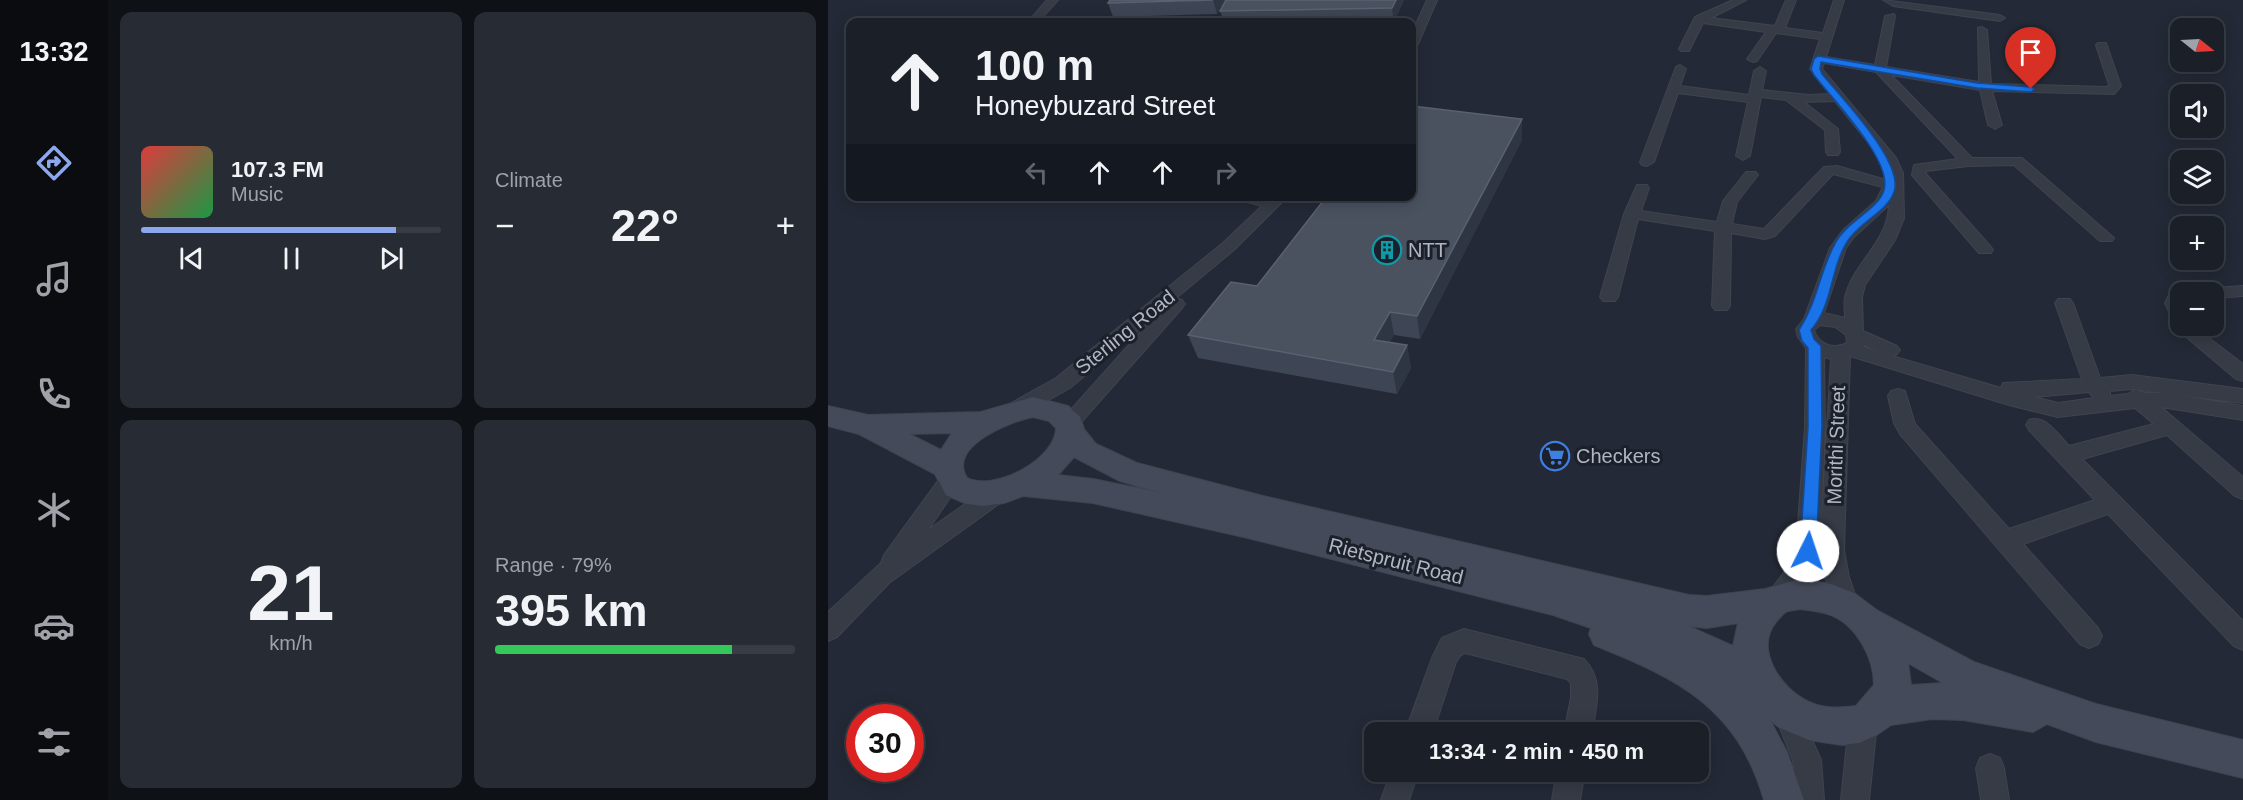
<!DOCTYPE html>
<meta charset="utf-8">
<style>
body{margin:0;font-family:Helvetica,sans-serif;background:#272c34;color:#f1f3f6;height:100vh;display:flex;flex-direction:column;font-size:22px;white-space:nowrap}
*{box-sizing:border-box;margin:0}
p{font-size:20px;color:#9fa2a8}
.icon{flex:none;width:33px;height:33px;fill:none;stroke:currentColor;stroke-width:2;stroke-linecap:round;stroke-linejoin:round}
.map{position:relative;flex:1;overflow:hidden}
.drawer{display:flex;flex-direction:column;gap:12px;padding:12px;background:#0e1116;width:720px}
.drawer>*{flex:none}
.hud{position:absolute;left:18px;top:18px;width:570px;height:183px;border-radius:12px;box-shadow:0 3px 15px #0003,0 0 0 2px #383d45;background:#1a1f28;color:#f1f3f6;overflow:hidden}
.needle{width:39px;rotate:108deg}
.controls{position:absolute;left:1342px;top:18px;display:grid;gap:12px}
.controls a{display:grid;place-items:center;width:54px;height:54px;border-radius:12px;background:#1a1f28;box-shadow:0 3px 15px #0003,0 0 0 2px #383d45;font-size:30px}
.speed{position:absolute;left:18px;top:704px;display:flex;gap:12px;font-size:30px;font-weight:700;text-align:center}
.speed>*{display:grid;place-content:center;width:78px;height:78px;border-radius:50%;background:#1a1f28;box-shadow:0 3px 15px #0003,0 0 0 2px #383d45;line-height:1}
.speed .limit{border:9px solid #d22;background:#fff;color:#111}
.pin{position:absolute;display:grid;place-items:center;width:51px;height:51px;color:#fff;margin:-62px -26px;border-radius:50% 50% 50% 0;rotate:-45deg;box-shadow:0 0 6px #0007}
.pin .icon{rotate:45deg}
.me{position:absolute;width:66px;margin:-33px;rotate:4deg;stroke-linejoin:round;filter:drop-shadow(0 0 4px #0008)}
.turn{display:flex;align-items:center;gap:21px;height:126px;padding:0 30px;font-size:27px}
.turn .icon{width:78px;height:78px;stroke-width:2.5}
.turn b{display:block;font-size:42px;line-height:51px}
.lanes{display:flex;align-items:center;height:57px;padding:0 30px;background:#0003;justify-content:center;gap:30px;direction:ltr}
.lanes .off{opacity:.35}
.big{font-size:45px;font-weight:800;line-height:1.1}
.drawer .card{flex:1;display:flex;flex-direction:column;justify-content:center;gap:9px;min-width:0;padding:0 21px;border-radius:12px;background:#272c34}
.drawer .dial{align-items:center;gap:0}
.dial b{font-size:78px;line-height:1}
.song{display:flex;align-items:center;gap:18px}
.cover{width:72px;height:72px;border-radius:9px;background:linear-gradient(135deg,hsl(0 70% 55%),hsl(140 70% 35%))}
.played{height:6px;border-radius:3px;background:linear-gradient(90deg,#8da7ec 85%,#383d45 85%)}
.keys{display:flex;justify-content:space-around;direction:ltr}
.heat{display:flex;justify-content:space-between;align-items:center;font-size:33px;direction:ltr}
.charge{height:9px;border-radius:4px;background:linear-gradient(90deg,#34c759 79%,#383d45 0)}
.drawer .tiles{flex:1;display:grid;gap:12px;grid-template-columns:repeat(2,1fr)}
.trip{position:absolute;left:536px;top:722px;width:345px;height:60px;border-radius:12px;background:#1a1f28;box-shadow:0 3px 15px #0003,0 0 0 2px #383d45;font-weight:800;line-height:60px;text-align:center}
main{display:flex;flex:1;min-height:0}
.tab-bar{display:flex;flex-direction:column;width:108px;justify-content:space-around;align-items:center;background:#0a0c10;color:#9fa2a8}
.tab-bar .icon{width:42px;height:42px}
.tab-bar .selected{color:#8da7ec}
.tab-bar b{font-size:27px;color:#f1f3f6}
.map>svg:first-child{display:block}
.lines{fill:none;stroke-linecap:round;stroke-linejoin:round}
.street-casing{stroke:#3f4450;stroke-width:2}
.secondary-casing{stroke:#3f4450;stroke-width:2}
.street{fill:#363b46;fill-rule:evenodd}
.secondary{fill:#444a59;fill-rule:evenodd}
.wall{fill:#3e4554}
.shaded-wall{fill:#2e3543}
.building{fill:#4a5260;stroke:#5a6170;stroke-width:1.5}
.route{fill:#1a73e8;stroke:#114b97;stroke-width:1.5}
.labels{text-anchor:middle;stroke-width:6;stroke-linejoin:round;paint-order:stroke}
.poi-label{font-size:20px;fill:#b1b6c3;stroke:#1b202b;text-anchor:start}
.street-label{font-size:20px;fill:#b1b6c3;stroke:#1b202b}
</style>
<main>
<nav class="tab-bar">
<b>13:32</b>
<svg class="icon selected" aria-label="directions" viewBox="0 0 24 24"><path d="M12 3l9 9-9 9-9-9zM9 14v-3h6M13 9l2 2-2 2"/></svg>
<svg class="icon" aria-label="music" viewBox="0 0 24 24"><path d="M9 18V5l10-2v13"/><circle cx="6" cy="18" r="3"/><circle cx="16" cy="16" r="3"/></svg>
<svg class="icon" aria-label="phone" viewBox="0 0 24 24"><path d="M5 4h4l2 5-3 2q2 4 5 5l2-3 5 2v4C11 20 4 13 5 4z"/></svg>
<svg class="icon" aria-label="climate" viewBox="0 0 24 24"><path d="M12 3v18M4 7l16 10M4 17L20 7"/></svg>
<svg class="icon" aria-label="car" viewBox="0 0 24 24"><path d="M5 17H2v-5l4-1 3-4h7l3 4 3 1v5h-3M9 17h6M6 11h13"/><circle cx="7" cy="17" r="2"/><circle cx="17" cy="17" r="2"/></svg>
<svg class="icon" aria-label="filters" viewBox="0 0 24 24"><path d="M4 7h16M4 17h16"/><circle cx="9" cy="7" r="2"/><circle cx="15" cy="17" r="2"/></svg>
</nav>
<section class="drawer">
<div class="tiles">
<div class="card">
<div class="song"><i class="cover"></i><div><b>107.3 FM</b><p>Music</p></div></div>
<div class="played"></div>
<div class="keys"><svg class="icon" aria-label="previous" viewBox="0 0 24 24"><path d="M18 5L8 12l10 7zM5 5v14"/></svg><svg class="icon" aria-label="pause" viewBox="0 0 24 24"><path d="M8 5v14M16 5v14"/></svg><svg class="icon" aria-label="next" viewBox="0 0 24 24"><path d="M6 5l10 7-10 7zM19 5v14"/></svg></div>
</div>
<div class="card"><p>Climate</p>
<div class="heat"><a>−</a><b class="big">22°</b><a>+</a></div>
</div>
<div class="card dial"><b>21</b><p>km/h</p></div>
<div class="card"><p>Range · 79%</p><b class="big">395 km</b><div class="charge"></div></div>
</div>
</section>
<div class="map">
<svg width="1415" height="800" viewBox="0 0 1415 800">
<rect width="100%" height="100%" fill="#232936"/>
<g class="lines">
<g class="street-casing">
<path id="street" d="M219,0H230L210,22H200Z
M599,0H609L590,44L584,47V33Z
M905,0H918L883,18L947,26L958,0H968L957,28L995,33L1006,0H1016L998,57L1047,65L1057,16L1066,14L1067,16L1058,67L1151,82L1150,28L1154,27L1159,30L1163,84L1279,87L1281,85L1268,45L1270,43H1278L1293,86L1286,94L1164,91L1174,125L1167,129L1160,125L1152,90L1063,75L1144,158H1194L1286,238L1284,241H1272L1186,165L1140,166L1098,171V174L1163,247L1165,250L1163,253H1151L1084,175L1086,165L1130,159L1048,72L996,63L994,69L1068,158L1075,173L1076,218L1067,240L1037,285L1034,297L1035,331L1069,346L1072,350L1069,354L1064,356L1173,388L1175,383L1254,379L1227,303L1230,299H1242L1245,303L1272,378L1304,375L1415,389V403L1350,395L1415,406V420L1333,407L1415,477V499L1407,496L1339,435L1254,459L1415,621V650L1406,646L1280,514L1195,544L1270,628L1274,636L1270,644L1261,648L1252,644L1072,434L1066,423L1060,396L1063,391L1070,389L1077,391L1087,424L1181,529L1267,500L1201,430L1198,425L1201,420C1218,414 1230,435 1241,446L1326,424L1307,408L1230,417L1181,405L1022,356L1016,550L1021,577L1031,607L1028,615L1019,618L1010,615L997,577L992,550L1003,359L996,357L997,427L992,551L983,575L959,607L950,610L941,607L938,599C946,581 963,570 968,551L977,427L978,348L970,337L968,329L976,319L1002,248L1015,230L1048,201L1055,187L1005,174L947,236L937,239L903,233L902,306L899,310H887L884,306L887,231L810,219L790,297L787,301H775L772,297L796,214L809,185H819L821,188L813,211L889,222L895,201L918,172H928L930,175L909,202L904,224L936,229L996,167L1009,166L1055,179L1061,174L1056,162L1007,101L976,102L1010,129L1012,152L1010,155H1000L998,152L997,130L958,100L933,97L922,156L915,160L908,156L920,102L850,93L826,162L819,166L814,165L812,162L848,67L852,65L858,69L852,86L921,95L926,71L932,67L938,71L934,90L981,95L1002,94L982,69L992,39L948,33L929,61L925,62L919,59L938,32L875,23L861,51H853L851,49L867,17ZM1061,205C1060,242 1027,261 1018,294C1015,301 1017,310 1017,318L996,313L1018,248L1026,237ZM992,325L1007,327L1018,335L1019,343C1005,350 990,344 986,330ZM1036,345L1051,352L1035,347ZM1304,389L1336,393H1316L1308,390L1300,394L1282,396V391ZM1261,392L1266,398L1230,403L1206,397Z
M1055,0L1172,15L1177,18L1172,21L1065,6Z
M407,196H432L441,199L444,196H460L407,249L348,298L354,300L357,304L354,308L248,428L241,431L234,428L231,423L327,316L242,388L194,415L187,417L180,415L177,410L180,405L228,378L395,243L434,206L409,199Z
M1415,286V296L1386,298V292H1378L1386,288Z
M1353,291L1359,292H1353V326H1365L1415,364V381L1408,379L1350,330L1347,326L1349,323L1344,318L1337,303L1341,295Z
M123,471L131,474L134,480L100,530L163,486L171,483L179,486L182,492L179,498L61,583L9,637L0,641V612L53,563L56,555L115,474Z
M636,629L756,659C777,681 768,706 764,732H736L743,698V683L739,679L637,653L632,656L628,662L605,732H577L604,658L614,638Z
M958,698L967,702L993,760L996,800H968L965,760L945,711L949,702Z
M1035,709L1045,713L1049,723L1041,800H1013L1021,723L1025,713Z
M1162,754L1172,758L1176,768L1181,800H1153L1148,768L1152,758Z
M563,771H591L581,800H553Z
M729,771H757L752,800H724Z"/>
</g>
<g class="secondary-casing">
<path id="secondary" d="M205,397L240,406L252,417L256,429L268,444L309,463L435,496L861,595L879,596L937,589L972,579L1003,584L1026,593L1050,611L1146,662L1268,704L1415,740V778L1268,742L1219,724L1205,732L1135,720L1104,719L1063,725L1047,736L1031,743L1014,745L981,740L952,728L942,720L959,752L976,800H936C909,707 851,679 766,645L761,634L763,628L725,615L420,538L265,503L195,496L176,503L155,506L139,504L118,495L107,474L31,434L0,426V406L40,415L153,412ZM205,417L221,421L228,428C228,459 167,492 139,478C119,446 183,421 205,417ZM124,433L113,450L81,434ZM246,457L292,481L334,493L265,479L230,475ZM972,609C981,610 991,611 1000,614C1028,623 1046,658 1046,685L1028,706C1012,708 996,709 981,702C953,689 926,650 948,622C951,619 954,614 958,612C962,610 968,610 972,609ZM910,623L905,646L860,626L879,628ZM1080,663L1115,683L1083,685Z"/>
</g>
<use href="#street" class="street"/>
<use href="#secondary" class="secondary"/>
</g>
<path class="wall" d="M397,0L389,14L285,17L280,3Z
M398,0H576L566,22H396L392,11Z
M694,140L592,339L566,335L562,342L579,345L583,368L569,394L370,358L360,335L429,286Z"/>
<path class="shaded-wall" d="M385,0H397L389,14Z
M568,0H576L566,22L564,8Z
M694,119V140L592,339L589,316Z
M562,312L566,335L551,362L546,340Z
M579,345L583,368L569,394L565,372Z"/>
<path class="building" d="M282,0H385L280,3Z
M398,0H568L564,8L392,11Z
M375,18L373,22H267L270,20Z
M584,106L694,119L589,316L562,312L546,340L579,345L565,372L360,335L403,282L429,286L499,196H584Z"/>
<path class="route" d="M990,56L1149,83L1203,87L1207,89L1203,92L1149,88L993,62L992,69L994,74C1012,96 1077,163 1066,192C1060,211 1030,223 1019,242C1002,269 1005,305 983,330L986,339L993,346L994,427L988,551L986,556L980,558L974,556L972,551L980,427V348L974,341L971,330C991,299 991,272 1008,242C1019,222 1048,210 1055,193C1069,164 1003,98 986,75L983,69L986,59Z"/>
<defs>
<g id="building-ring" transform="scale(1.5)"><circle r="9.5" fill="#1b202b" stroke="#0f9aa8" stroke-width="1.5"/><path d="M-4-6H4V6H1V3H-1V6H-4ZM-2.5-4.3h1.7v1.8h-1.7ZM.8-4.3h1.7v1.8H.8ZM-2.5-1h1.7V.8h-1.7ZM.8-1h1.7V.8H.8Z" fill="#0f9aa8"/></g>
<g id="supermarket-ring" transform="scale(1.5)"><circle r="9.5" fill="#1b202b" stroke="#3f7fe0" stroke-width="1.5"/><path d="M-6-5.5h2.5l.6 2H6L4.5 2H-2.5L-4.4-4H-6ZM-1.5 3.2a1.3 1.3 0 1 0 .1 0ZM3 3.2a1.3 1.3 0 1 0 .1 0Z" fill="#3f7fe0"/></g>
</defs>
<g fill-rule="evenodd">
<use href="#building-ring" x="559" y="250"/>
<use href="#supermarket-ring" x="727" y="456"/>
</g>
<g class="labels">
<g class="poi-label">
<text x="580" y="257">NTT</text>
<text x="748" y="463">Checkers</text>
</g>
<g class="street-label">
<text transform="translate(297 332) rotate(-39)" y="7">Sterling Road</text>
<text transform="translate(1008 445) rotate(-88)" y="7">Morithi Street</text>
<text transform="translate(568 561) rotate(14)" y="7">Rietspruit Road</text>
</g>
</g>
</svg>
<div class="controls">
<a><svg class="needle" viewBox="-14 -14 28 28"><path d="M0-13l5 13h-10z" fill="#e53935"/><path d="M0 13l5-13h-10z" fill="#9fa2a8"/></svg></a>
<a><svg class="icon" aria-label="sound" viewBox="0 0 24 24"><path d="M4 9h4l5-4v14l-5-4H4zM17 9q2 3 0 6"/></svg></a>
<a><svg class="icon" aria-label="layers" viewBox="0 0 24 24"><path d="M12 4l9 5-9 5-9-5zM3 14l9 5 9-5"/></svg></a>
<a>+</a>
<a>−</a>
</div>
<div class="speed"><div class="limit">30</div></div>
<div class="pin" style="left:1203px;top:89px;background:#d93025"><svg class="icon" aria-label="arrive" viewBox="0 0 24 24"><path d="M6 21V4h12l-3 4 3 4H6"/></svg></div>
<svg class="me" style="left:980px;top:551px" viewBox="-20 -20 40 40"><circle r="19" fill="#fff"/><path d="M0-13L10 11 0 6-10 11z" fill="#1a73e8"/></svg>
<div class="trip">13:34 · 2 min · 450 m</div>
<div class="hud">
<div class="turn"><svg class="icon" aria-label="ahead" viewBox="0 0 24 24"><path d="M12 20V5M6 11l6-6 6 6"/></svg><div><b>100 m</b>Honeybuzard Street</div></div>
<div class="lanes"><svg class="icon off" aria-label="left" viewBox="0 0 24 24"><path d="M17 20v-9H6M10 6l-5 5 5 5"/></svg><svg class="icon" aria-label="ahead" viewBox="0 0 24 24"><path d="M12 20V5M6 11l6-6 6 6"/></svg><svg class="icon" aria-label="ahead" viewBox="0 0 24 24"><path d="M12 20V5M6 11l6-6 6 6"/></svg><svg class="icon off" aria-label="right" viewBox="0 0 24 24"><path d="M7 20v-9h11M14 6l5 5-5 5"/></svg></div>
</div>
</div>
</main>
